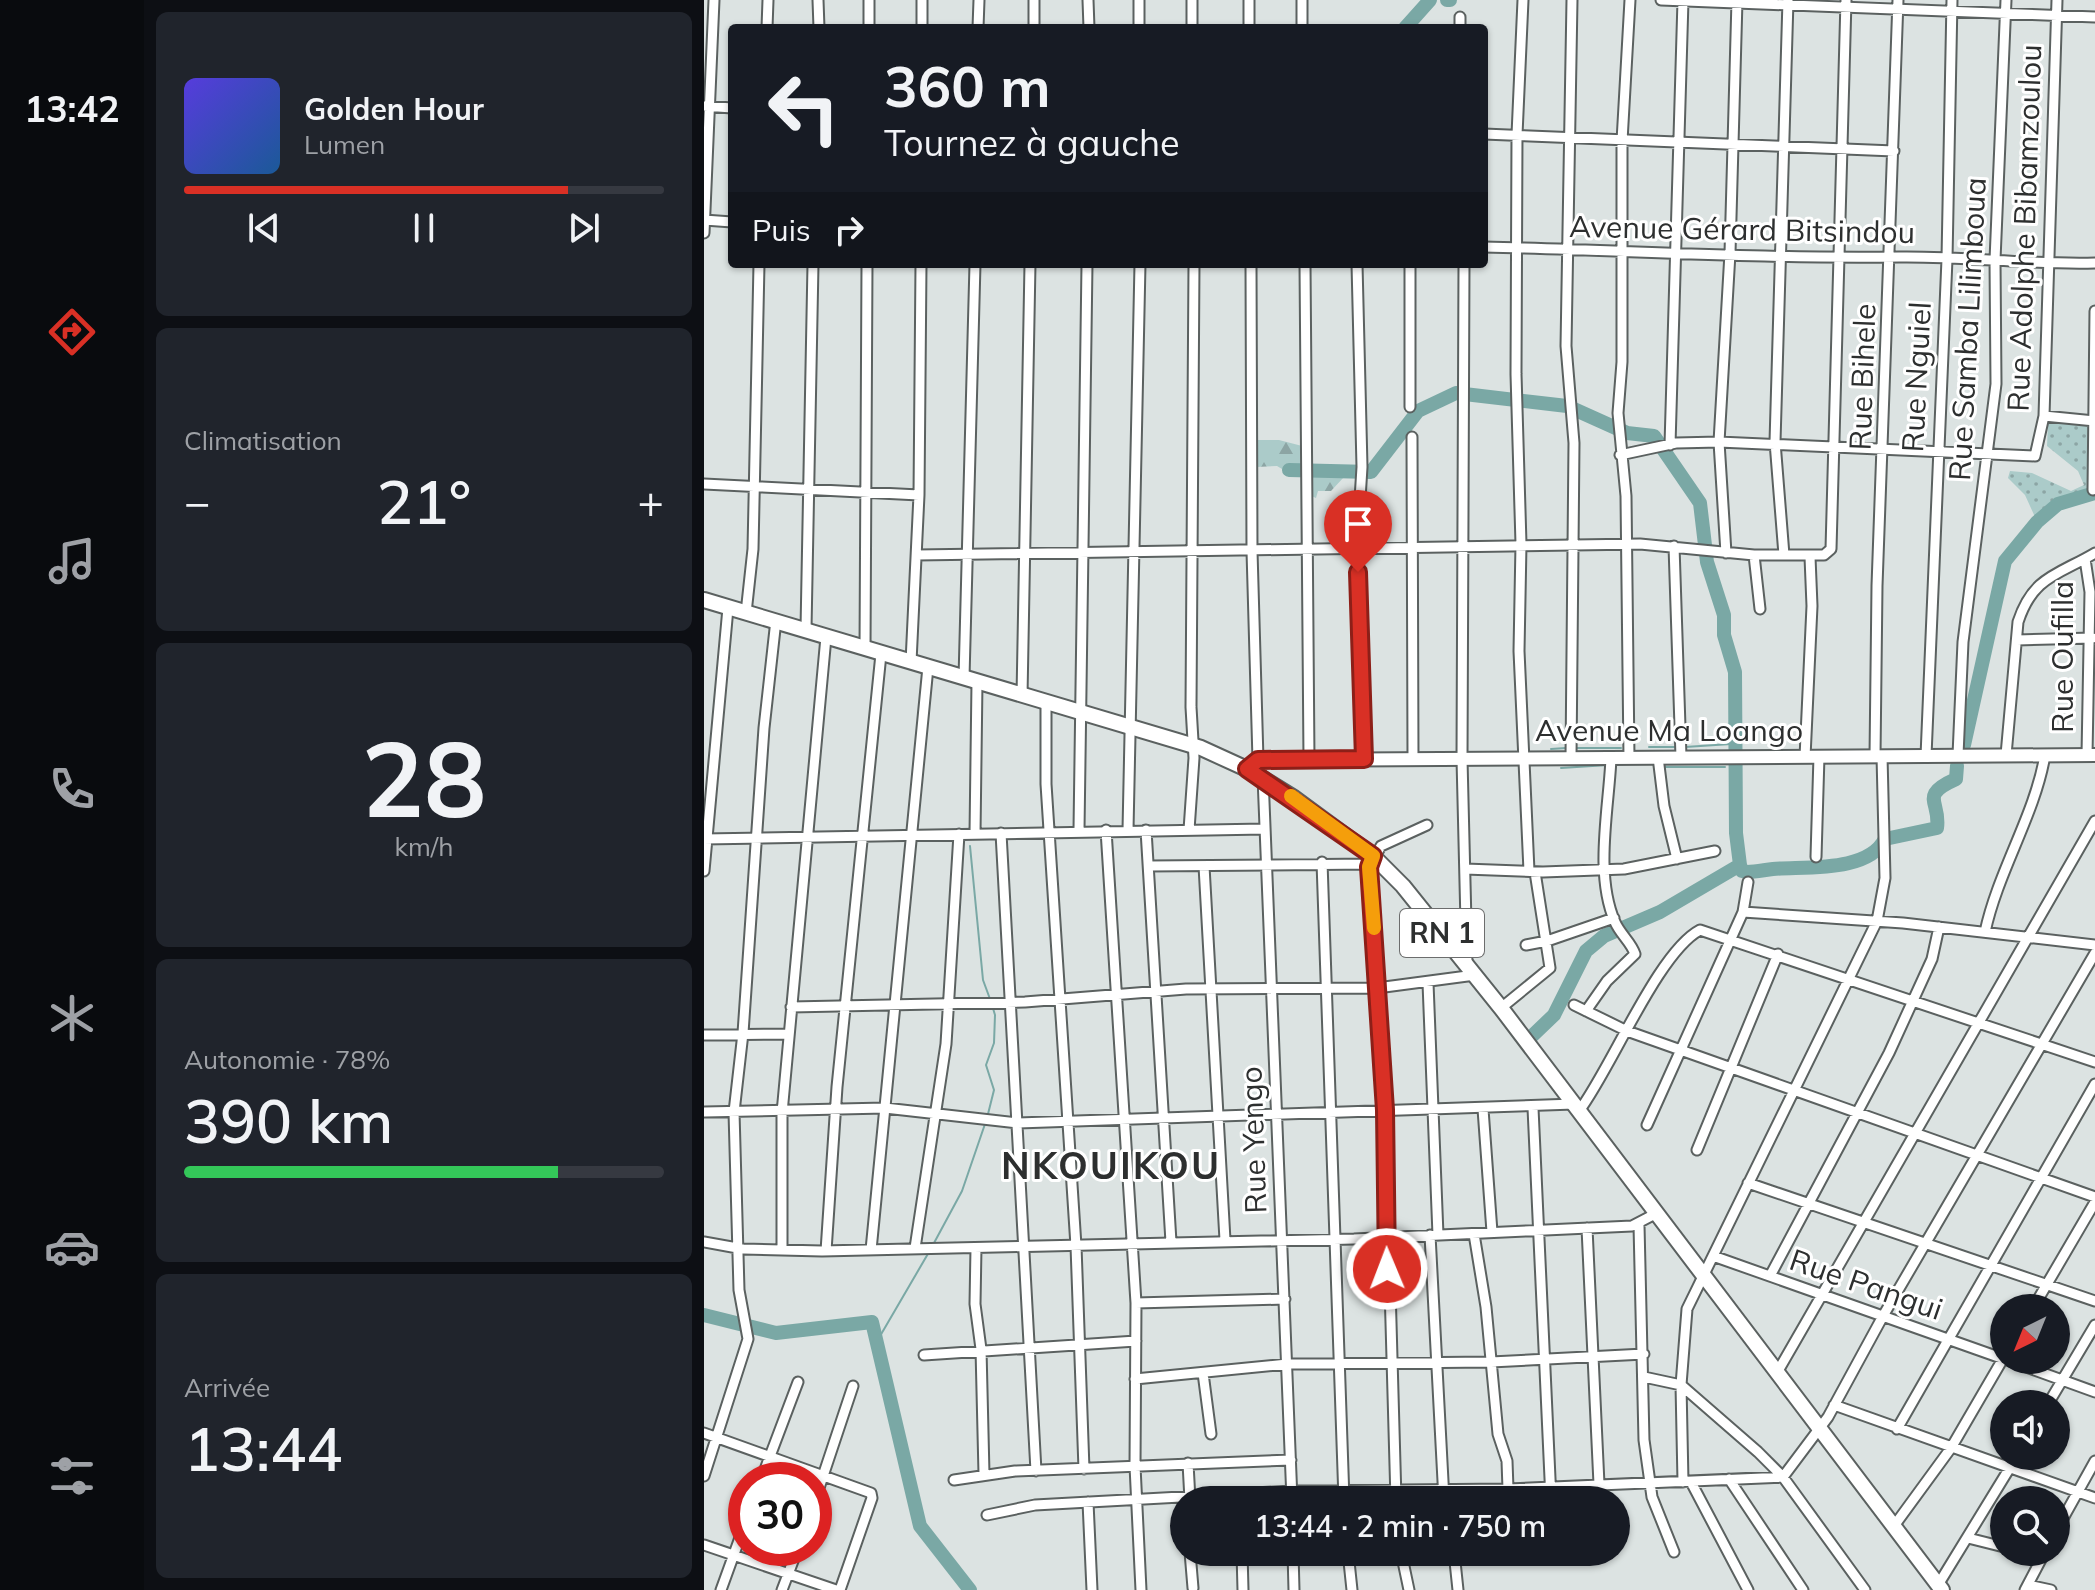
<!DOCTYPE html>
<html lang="fr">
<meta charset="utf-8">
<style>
body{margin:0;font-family:Mulish,sans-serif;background:#20242c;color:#f1f3f6;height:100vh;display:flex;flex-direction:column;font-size:30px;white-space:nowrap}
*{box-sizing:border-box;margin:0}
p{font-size:26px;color:#9ea1a6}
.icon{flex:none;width:44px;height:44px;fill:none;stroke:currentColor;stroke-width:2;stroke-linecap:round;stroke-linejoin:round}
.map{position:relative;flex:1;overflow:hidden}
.details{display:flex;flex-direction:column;gap:12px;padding:12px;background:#0d0f14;width:560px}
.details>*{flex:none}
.banner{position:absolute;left:24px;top:24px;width:760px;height:244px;border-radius:8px;box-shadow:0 2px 6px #0004;background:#171b24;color:#f1f3f6;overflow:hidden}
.needle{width:52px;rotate:223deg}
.fabs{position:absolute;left:1286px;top:1294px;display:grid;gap:16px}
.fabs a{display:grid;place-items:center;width:80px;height:80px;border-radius:50%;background:#171b24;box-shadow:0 2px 6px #0004;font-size:40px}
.speed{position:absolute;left:24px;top:1462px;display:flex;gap:16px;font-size:40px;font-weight:700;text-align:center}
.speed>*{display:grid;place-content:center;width:104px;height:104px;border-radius:50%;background:#171b24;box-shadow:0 2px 6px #0004;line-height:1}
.speed .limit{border:12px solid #d22;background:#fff;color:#111}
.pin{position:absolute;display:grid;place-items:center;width:68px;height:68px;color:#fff;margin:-82px -34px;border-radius:50% 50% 50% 0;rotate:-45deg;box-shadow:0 0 8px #0007}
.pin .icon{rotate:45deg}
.me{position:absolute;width:88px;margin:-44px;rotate:359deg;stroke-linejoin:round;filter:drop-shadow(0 0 6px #0008)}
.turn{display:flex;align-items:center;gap:28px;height:168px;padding:0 24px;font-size:36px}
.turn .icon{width:104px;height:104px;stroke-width:2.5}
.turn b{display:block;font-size:56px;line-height:68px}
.then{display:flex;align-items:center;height:76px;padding:0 24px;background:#0003;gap:16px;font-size:30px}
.big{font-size:60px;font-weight:600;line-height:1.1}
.details .card{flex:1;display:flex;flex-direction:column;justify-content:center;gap:12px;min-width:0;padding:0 28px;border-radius:12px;background:#20242c}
.details .dial{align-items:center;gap:0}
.dial b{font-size:104px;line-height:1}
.song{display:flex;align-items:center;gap:24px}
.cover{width:96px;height:96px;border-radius:12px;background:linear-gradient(135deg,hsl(250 70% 55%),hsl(210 70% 35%))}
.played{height:8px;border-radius:4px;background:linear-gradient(90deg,#d93025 80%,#363941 80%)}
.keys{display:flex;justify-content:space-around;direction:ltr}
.heat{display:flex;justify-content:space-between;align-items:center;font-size:44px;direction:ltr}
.charge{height:12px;border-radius:6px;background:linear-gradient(90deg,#34c759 78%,#363941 0)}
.trip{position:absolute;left:466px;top:1486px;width:460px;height:80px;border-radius:40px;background:#171b24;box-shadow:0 2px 6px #0004;font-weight:600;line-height:80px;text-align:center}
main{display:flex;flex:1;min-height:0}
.tabs{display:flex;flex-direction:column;width:144px;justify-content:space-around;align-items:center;background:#090b0e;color:#9ea1a6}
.tabs .icon{width:56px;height:56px}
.tabs .on{color:#d93025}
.tabs b{font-size:36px;color:#f1f3f6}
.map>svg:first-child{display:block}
.grass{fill:url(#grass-dots)}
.forest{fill:url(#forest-firs)}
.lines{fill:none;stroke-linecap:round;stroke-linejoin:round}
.stream{stroke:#7aa8a5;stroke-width:2}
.river{stroke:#7aa8a5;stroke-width:14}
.minor-casing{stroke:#5b6160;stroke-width:13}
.secondary-casing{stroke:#5b6160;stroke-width:16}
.trunk-casing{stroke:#5b6160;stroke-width:18}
.minor{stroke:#fff;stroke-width:9}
.secondary{stroke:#fff;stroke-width:12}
.trunk{stroke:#fff;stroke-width:14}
.route-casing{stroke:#8d1f18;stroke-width:20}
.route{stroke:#d93025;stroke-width:14}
.slow{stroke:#f59e0b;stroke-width:14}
.labels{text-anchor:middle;stroke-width:6;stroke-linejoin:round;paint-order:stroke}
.shield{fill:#fff;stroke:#6c6d6d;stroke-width:2}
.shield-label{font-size:28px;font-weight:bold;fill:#2d2f2f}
.street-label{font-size:30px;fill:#2d2f2f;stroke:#fff}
.district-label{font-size:38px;font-weight:bold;letter-spacing:2px;fill:#2d2f2f;stroke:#fff}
</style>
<main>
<nav class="tabs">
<b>13:42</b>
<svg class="icon on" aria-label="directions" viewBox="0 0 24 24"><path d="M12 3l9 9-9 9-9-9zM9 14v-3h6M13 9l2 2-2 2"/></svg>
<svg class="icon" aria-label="music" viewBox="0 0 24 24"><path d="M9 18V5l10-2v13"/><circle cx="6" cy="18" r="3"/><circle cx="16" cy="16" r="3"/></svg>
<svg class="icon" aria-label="phone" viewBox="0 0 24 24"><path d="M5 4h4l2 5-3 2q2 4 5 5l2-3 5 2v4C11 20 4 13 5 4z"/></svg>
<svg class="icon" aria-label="climate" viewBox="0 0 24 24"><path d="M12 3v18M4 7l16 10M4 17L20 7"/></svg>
<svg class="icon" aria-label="car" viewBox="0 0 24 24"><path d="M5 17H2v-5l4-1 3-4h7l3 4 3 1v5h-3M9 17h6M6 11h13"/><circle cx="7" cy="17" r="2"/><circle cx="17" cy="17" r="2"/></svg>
<svg class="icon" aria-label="filters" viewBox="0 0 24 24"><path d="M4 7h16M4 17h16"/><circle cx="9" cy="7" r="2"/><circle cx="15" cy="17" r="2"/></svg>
</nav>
<section class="details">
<div class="card">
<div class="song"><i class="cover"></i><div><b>Golden Hour</b><p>Lumen</p></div></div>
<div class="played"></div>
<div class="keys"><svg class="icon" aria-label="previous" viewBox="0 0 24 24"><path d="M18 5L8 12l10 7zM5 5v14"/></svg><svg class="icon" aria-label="pause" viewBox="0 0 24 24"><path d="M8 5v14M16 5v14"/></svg><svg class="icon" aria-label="next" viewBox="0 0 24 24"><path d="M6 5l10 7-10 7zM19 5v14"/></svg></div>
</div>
<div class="card"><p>Climatisation</p>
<div class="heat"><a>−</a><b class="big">21°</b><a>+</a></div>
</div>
<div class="card dial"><b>28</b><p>km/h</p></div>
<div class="card"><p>Autonomie · 78%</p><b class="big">390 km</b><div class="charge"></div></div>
<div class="card"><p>Arrivée</p><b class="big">13:44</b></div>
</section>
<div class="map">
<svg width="1391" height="1590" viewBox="0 0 1391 1590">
<defs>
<pattern id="grass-dots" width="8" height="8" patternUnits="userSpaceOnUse" patternTransform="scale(2)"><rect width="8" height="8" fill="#abcbc9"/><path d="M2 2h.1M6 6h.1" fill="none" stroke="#8ca5a4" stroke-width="1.8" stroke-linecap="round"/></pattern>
<pattern id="forest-firs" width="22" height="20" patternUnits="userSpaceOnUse" patternTransform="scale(2)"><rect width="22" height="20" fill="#abcbc9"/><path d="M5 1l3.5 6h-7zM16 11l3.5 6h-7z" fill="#8ca5a4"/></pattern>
</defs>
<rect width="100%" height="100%" fill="#dce3e2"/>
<path class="grass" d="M1355,413L1391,424V494L1356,503L1339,517H1331L1321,495L1304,478L1306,471L1328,473L1367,491L1380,485L1374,471L1343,446L1344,424Z"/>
<path class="forest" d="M549,440H575L602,447L609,473L640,468V477L627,491H614L612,498L603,494V477L593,468L583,472L573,466L552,467Z"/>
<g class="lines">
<path class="stream" d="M945,747H974
M981,747L1027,744
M873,748H917
M847,749L862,748
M961,767H1021
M857,768L904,765
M266,846L279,980L286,999
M284,1114L290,1090L282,1065L290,1043L291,1015L288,1005
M230,1243L258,1191L281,1124
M172,1343L225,1252"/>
<path class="river" d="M743,0H746
M701,28L726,0
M585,470L667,472L714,411L752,393L863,406L923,433L950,436L996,503L1003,562L1020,615V635L1031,672L1032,833L1036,865
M1260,745L1301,561L1333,522L1354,504L1391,493
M827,1037L850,1015L882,951L900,936L956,912L1036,865L1038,871L1043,872C1052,872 1060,870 1069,869C1100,866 1164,873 1181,839L1233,828C1237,801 1214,796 1252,779L1253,766
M0,1315L72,1333L168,1322L216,1526L266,1590"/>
<g class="minor-casing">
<path id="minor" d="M114,0L115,28
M218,0V28
M384,0L385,28
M435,0V28
M488,0V28
M545,0V28
M819,0L813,135L812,374L817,544L815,651L825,871
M957,0L1391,17
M756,17V28
M63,28L64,0
M165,28V0
M274,28L275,0
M330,28V0
M598,28V0
M0,106L28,108
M780,134L1190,151
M0,220L28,222
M0,233L10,0
M780,247C918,250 1057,259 1195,257C1261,256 1326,265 1391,263
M547,264L548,551L554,760
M601,264L605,760
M653,264L658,467L653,548L660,759
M706,264V407
M760,264L758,759L763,964
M1340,416L1391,421
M708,437L709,759
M966,445L979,0
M916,455L972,443L1015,442L1331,456L1340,416L1353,0
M0,484L215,495
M1389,490L1391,311
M970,546L977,757
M1022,553L1015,442L1026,253L1033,0
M213,555L936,544L1050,555H1120L1127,549L1142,0
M1050,555L1056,609
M1080,555L1071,442L1084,0
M1381,559L1386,592L1383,755
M42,613L49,549L55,264
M102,629L109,264
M1313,640L1389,638
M161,649L163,264
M207,662L215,495L217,264
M260,678L271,264
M318,696L326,264
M342,704V784L372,1246L380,1469
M1254,755L1259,642L1292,384L1291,260L1302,0
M1302,755L1314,622C1329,576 1354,575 1391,553
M1171,756L1173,586L1194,0
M1222,756L1243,259L1248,0
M954,757L960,806L973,859
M1101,757L1108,606L1106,557
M867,758L870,443L862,346L868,0
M925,758L922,496L914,413L918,362V141L926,0
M559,777L588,1500
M375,830L383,264
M402,830L432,1303L431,1466L437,1590
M424,830L436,264
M442,830L467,1242
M485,830L490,758L487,707L490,264
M297,833L332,1471
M271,834L273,682
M0,839L560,829
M1112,857L1115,756
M618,862L640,1500
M445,866L666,864
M500,866L521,1240
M761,869L839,872L920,869L1011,851
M0,871L24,608
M1039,912L1199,923L1391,945
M1281,932C1294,871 1331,815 1341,755
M822,945L843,941L910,918
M724,983L734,1235
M870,1005L923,1031L1391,1197
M87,1007L321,1002L482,989L673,988L771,975
M797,1008L846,968L831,872
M882,1011L903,981L931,954C927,942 916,934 911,922C890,874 905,808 907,758
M0,1035L85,1034
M829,1108L847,1500
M779,1109L788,1232
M875,1111C907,1069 954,952 996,930L1391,1062
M0,1112L181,1108L314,1123L870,1104
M943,1125L1039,912L1044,882
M993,1150L1074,954
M1044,1183L1391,1301
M935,1225L940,1440L948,1497L970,1552
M883,1228L895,1484
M770,1234L782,1307L794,1434L803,1461L804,1489
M726,1235L740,1500
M0,1242L39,1249L118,1251L650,1239L928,1226L953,1213
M211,1248L242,1044L255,834
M272,1248L271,1304L277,1349L280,1474
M78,1250V1113L122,637
M167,1250L224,667
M122,1251L133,1087L177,654
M1009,1256L1300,1359
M1066,1276L1185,1053L1228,959L1235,927
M432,1303L581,1299
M1329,1308L1391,1202
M220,1355L432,1341
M1303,1360L1391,1392
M1074,1371L1391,821
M499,1373L507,1434
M940,1377L977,1385L1054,1452L1079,1477L1161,1590
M431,1379L583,1364L787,1362L940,1354
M1344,1404L1391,1325
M1130,1405L1391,1498
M1193,1429L1391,1084
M0,1433L167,1493L168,1498L136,1590
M484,1463L486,1500
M0,1476L44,1339L35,1290L30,1112L39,1033L60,728L72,620
M1025,1479L1099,1590
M57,1480L94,1382
M250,1480L311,1471L587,1460
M979,1482L977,1385L983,1309L1173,921L1181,878L1178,756
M987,1482L1044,1590
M692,1500L681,1110L665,867L677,846L723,825
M384,1502L388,1590
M110,1503L149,1386
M283,1515L331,1505L588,1491L804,1489L1079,1477L1124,1417L1179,1316L1391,953
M1190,1526L1247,1448L1300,1357
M1352,1531L1391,1461
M1264,1538L1300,1547
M0,1545L132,1590
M486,1552L489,1588
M538,1552L539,1590
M589,1552L590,1590
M644,1552L648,1590
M697,1552L705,1590
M750,1552L754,1590
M1317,1552L1338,1557
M848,1557L849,1552
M1234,1585L1313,1456
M1324,1585L1347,1590
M17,1590L42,1521
M78,1590L94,1548
M1321,1590L1341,1552"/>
</g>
<g class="secondary-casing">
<path id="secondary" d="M543,769L554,760L1391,755"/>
</g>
<g class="trunk-casing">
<path id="trunk" d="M0,600L497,748L543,769L590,798L669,856L699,886L797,1008L1238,1590"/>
</g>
<use href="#minor" class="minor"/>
<use href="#secondary" class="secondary"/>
<use href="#trunk" class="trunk"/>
</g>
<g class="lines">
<g class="route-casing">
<path id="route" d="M654,572L660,759L554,760L543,769L669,856L665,867L681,1110L683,1269"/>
</g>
<use href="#route" class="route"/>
<path class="slow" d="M587,796L669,856L665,867L670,928"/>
</g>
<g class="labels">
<rect class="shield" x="696" y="909" width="84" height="48" rx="6"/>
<g class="shield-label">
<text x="738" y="943">RN 1</text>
</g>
<g class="street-label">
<text transform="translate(1321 228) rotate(-88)" y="10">Rue Adolphe Bibamzoulou</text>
<text transform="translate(1038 230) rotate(1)" y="10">Avenue Gérard Bitsindou</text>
<text transform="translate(1264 329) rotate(-87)" y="10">Rue Samba Lilimboua</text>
<text transform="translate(1159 377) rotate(-88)" y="10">Rue Bihele</text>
<text transform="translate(1213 377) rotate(-87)" y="10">Rue Nguiel</text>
<text transform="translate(1359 657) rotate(-90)" y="10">Rue Oufilla</text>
<text x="965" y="741">Avenue Ma Loango</text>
<text transform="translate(550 1140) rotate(-92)" y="10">Rue Yengo</text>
<text transform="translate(1162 1285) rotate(19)" y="10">Rue Pangui</text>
</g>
<g class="district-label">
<text x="407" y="1179">NKOUIKOU</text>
</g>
</g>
</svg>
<div class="fabs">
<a><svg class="needle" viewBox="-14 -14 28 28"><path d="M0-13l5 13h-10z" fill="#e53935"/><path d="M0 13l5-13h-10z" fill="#9ea1a6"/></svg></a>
<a><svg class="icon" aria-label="sound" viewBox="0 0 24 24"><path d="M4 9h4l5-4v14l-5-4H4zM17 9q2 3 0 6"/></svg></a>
<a><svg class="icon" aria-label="search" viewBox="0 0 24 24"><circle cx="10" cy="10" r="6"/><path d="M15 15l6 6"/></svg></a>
</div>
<div class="speed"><div class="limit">30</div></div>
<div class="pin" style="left:654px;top:572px;background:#d93025"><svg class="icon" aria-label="arrive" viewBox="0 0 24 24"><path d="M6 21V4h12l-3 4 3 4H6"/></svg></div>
<svg class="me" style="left:683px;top:1269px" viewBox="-20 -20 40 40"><circle r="17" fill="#d93025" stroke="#fff" stroke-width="3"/><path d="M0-11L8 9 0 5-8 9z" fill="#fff"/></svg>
<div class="trip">13:44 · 2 min · 750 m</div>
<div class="banner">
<div class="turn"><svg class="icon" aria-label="left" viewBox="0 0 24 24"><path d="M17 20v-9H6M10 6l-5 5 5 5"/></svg><div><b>360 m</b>Tournez à gauche</div></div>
<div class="then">Puis<svg class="icon" aria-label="right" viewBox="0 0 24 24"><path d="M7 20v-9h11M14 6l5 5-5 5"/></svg></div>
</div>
</div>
</main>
